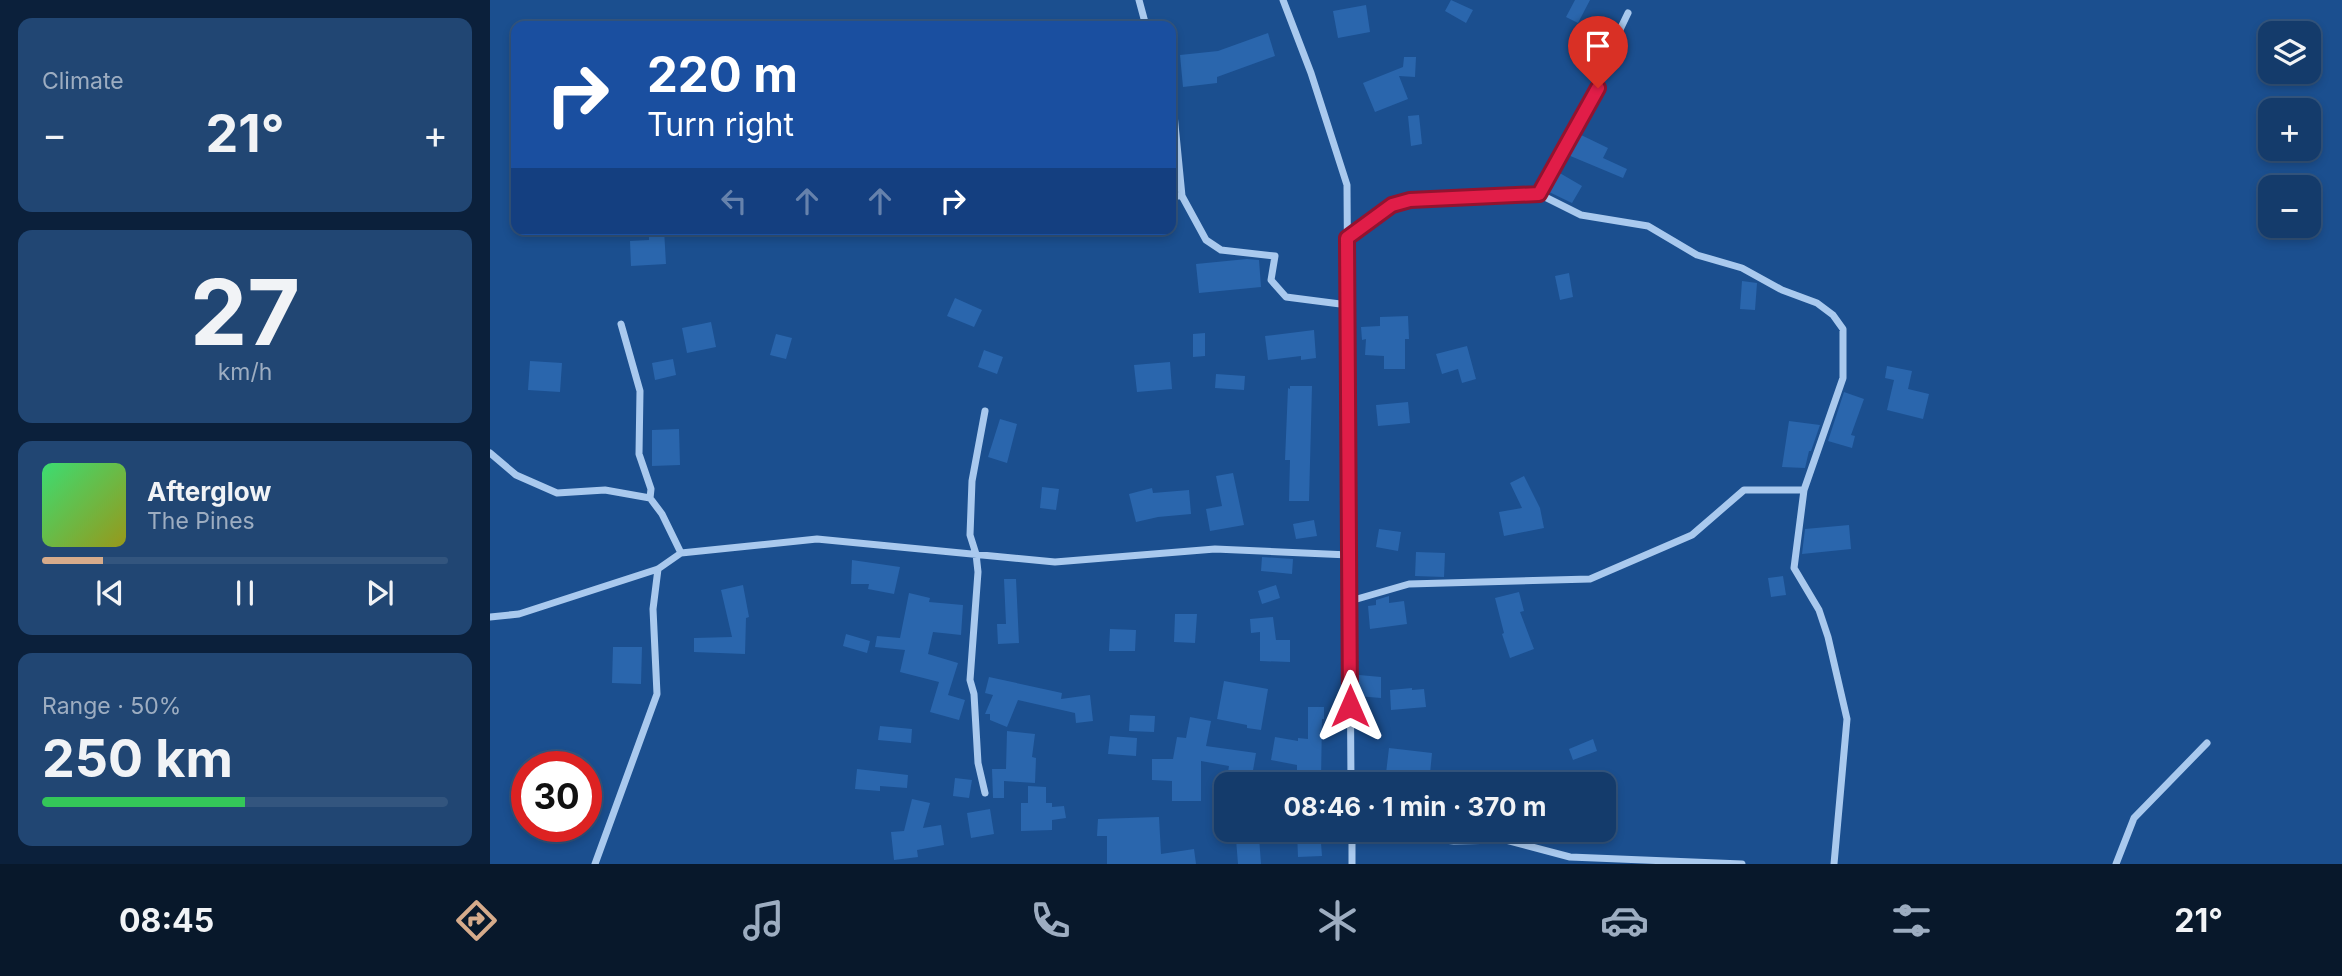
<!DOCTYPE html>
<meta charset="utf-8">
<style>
body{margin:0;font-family:Inter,sans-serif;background:#214673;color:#f1f3f6;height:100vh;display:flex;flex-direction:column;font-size:26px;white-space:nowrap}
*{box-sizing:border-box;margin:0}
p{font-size:23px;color:#9dadc1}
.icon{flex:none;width:38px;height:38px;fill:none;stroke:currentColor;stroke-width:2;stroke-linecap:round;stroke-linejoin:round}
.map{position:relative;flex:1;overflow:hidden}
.drawer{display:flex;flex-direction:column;gap:18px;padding:18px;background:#0b203b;width:490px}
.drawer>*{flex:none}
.top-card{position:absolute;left:21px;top:21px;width:665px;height:214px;border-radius:14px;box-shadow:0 4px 10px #0003,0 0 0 2px #33557e;background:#1a4fa0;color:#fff;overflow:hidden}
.buttons{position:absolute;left:1768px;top:21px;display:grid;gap:14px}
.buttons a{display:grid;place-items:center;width:63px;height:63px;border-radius:14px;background:#143b6b;box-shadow:0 4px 10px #0003,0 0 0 2px #33557e;font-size:35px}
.speed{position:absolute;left:21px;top:751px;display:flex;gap:14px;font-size:35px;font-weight:700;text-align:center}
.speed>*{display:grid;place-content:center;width:91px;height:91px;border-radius:50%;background:#143b6b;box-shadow:0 4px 10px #0003,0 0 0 2px #33557e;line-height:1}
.speed .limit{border:10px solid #d22;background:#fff;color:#111}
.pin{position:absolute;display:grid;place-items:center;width:60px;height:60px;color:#fff;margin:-72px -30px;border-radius:50% 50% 50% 0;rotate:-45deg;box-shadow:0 0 7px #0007}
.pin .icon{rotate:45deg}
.me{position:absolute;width:77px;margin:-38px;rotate:0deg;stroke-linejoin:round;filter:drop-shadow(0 0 5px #0008)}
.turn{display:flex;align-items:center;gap:24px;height:147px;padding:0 21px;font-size:32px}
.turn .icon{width:91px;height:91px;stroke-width:2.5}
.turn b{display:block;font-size:49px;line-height:60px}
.lanes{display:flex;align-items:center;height:66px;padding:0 21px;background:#0003;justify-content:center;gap:35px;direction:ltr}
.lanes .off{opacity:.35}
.big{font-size:52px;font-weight:700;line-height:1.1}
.drawer .widget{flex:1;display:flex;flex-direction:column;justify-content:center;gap:10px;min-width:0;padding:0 24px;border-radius:14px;background:#214673}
.drawer .dial{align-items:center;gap:0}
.dial b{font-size:91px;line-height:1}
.song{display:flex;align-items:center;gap:21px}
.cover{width:84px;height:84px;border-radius:10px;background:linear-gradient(135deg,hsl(140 70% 55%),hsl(60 70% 35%))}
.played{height:7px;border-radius:4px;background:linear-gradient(90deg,#d6ab8b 15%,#33557e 15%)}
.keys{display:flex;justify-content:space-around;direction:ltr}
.heat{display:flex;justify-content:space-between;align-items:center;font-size:38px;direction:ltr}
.charge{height:10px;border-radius:5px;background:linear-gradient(90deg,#34c759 50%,#33557e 0)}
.trip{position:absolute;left:724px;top:772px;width:402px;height:70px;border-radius:14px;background:#143b6b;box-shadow:0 4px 10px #0003,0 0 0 2px #33557e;font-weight:700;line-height:70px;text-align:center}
.menu{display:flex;height:112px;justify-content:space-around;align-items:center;background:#08182b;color:#9dadc1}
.menu .icon{width:49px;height:49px}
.menu .current{color:#d6ab8b}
.menu b{font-size:32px;color:#f1f3f6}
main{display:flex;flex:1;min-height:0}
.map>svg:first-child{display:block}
.building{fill:#2a66ad}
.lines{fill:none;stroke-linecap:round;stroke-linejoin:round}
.minor{stroke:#a9c9ee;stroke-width:7}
.route-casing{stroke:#92132f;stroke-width:18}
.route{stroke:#e11d48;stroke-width:12}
</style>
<main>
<section class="drawer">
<div class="widget"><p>Climate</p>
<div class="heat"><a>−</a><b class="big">21°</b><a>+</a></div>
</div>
<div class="widget dial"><b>27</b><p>km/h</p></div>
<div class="widget">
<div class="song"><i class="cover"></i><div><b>Afterglow</b><p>The Pines</p></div></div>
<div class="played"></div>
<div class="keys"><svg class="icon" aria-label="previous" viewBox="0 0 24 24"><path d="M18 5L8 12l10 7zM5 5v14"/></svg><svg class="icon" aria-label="pause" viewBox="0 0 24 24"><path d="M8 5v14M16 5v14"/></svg><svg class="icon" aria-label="next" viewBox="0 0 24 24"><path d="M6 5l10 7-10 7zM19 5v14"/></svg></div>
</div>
<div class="widget"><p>Range · 50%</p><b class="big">250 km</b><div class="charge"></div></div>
</section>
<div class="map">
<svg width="1852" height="864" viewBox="0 0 1852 864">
<rect width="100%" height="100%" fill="#1b4f8f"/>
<path class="building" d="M961,0L983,10L976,23L955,11Z
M1085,0H1100L1088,23L1076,17Z
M876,5L880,32L848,38L843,11Z
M778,33L785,56L727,77V83L693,87L690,55L728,51Z
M914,57H926L925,77L909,76L918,99L885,112L873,83L913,67Z
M929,115L932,144L921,146L918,116Z
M1089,134L1118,148L1113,158L1137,169L1133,178L1078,155Z
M1068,172L1092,186L1082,203L1057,191Z
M159,229H174L176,264L141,266L140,241L159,240Z
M757,259L769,260L771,287L709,293L706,264Z
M1079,273L1083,297L1070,300L1065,276Z
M1252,281L1267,283L1265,310L1250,309Z
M465,298L492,310L484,327L457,316Z
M918,316L919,339H915V369H894V356L875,355L876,339L872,340L871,327L890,326V317Z
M221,322L226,347L197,353L192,328Z
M824,330L826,358L811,360V356L778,360L775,336Z
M715,333V356L703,357V334Z
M286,334L302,338L296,359L280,355Z
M977,346L986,379L972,383L968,369L952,374L946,354Z
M494,350L513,357L507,374L488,367Z
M183,359L186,375L165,380L162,363Z
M40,361L72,363L70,392L38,390Z
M680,362L682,389L647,392L644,365Z
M1397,366L1422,371L1418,389L1439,394L1433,419L1397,410L1404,380L1395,378Z
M726,374L755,376L754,390L725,388Z
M800,386H822L819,501H799L800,460H795L798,388L800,389Z
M1354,392L1374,399L1361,435L1365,436L1362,448L1338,441Z
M918,402L920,423L888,426L886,405Z
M510,419L527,424L517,463L498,457Z
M1299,421L1330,425L1321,451H1319L1315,468L1292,467Z
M189,429L190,465L162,466V430Z
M743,473L754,525L720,531L716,509L732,506L726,476Z
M1034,476L1050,508L1054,528L1014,536L1009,512L1032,508L1020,483Z
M552,487L569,489L566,510L550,508Z
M662,488L663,493L699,490L701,514L668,517L646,522L639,494Z
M824,520L827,536L806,539L803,524Z
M1359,525L1361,549L1312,554L1315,529Z
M889,529L911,532L908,551L886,547Z
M926,552L955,553L954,577L925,576Z
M772,557L803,559L802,574L771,571Z
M362,560L410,567L404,594L378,589L379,584H361Z
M1293,576L1296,595L1281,597L1278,578Z
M514,579H526L529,643L508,644L507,624H516Z
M253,585L259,617L256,618L255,654L204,652V638L242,637L231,590Z
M786,585L790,598L772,604L768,591Z
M1029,592L1034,611L1030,612L1044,649L1020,658L1012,634L1014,633L1005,598Z
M419,593L440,598L439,602L473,605L471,635L443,632L438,654L468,663L458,695L475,700L469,720L440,712L449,682L410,672L415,650L385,647L387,636L410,638Z
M899,596V603L914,601L917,624L880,629L878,606L886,605V600Z
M685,614H707L705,643L684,642Z
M783,617L786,640H800V662L770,661V632L761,633L760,619Z
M620,629L646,630L645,651H619Z
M356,634L380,641L377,653L353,646Z
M123,647H152L151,684L122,683Z
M869,675L891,677V698L867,696Z
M499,677L572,693L571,699L600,695L603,721L586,723L585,713L528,700L517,727L500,720V714H495L503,695L495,693Z
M734,681L778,689L771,730L757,728V725L727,719Z
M922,688V690L934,689L936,707L901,710L900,690Z
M818,707H834V719H832L831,781H807V765L781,760L785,737L808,741V738L818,739Z
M640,715L665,716L664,732L639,731Z
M700,717L721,721L716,746L766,753L761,782L737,778L739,766L711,761V801H682V781L662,780V759H683L687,737L696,738Z
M390,726L422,729L421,743L388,740Z
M517,731L545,734L542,757L546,758L545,783L514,781V798H503L502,769H516Z
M620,736L647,738L646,756L618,754Z
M1103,739L1107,751L1083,760L1079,749Z
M899,748L942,753L939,784L895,782Z
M367,769L418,775L417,788L390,786V791L365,789Z
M465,778L482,780L479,798L463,796Z
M538,786L556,787V803H562V807L574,806L576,818L562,820V830L531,831V803H538Z
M422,799L440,803L433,828L451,825L454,845L427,850L428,857L404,860L401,832L414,831Z
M500,809L504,834L481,838L477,813Z
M669,817L671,854L704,849L706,864H617V836H607L608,819Z
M830,830L832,856L808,857L807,832Z
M769,837L771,864H748L746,839Z"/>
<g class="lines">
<path class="minor" d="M649,0L656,26
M793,0L821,73L857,185L861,784
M681,83L692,196L716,240L731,250L785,256L781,280L796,297L858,305
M1049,194L1108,88L1112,67L1138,13
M681,196H692
M857,238L902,205L920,200L1049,194L1091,215L1158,226L1207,255L1252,268L1292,290L1327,303L1343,315L1353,329V378L1314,490L1304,568L1329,610L1338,637L1357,719L1344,864
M131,324L150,391L149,454L161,489L160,498
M0,453L26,475L67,493L115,490L160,498L172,514L191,553
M860,601L919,584L1100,579L1202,535L1254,490H1314
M0,617L29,614L168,569L191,553L327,539L565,562L725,549L859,555
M495,793L488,763L484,694L480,680L488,572L486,554L480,535L482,481L495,411
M862,830V864
M915,830L924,837L964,841L1016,840L1080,857L1252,864
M105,864L167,694L163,609L168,569
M1626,864L1644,818L1717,743"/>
</g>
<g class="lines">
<g class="route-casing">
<path id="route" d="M860,706L857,238L902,205L920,200L1049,194L1108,88"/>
</g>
<use href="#route" class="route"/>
</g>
</svg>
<div class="buttons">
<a><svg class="icon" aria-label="layers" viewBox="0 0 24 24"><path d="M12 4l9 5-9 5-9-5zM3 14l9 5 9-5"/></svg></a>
<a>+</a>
<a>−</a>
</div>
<div class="speed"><div class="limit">30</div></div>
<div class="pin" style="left:1108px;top:88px;background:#d93025"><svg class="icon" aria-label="arrive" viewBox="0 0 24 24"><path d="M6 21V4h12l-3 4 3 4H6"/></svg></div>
<svg class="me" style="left:860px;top:706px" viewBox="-20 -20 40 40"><path d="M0-17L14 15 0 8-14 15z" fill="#e11d48" stroke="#fff" stroke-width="4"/></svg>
<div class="trip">08:46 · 1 min · 370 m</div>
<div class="top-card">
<div class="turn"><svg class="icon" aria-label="right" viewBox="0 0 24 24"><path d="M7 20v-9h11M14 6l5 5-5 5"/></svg><div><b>220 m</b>Turn right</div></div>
<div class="lanes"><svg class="icon off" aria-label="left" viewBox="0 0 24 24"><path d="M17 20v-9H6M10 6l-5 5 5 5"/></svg><svg class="icon off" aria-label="ahead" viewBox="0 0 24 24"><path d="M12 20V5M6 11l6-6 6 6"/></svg><svg class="icon off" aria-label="ahead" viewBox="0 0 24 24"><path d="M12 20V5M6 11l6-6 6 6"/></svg><svg class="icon" aria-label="right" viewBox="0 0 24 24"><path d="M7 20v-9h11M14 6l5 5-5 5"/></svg></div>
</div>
</div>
</main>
<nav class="menu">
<b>08:45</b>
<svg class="icon current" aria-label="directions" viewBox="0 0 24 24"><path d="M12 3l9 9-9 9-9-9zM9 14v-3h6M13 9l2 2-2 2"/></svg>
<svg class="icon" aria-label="music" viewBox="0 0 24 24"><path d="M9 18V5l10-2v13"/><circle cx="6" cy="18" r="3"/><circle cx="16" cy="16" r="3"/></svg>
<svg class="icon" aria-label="phone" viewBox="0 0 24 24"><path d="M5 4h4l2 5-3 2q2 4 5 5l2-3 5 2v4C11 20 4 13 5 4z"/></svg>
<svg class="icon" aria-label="climate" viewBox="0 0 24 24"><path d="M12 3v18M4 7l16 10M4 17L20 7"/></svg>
<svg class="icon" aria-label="car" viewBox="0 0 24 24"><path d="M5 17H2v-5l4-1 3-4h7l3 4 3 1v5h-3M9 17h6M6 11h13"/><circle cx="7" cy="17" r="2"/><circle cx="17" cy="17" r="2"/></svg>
<svg class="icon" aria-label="filters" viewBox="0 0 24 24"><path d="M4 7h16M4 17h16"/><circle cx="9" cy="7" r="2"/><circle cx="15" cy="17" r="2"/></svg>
<b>21°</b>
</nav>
